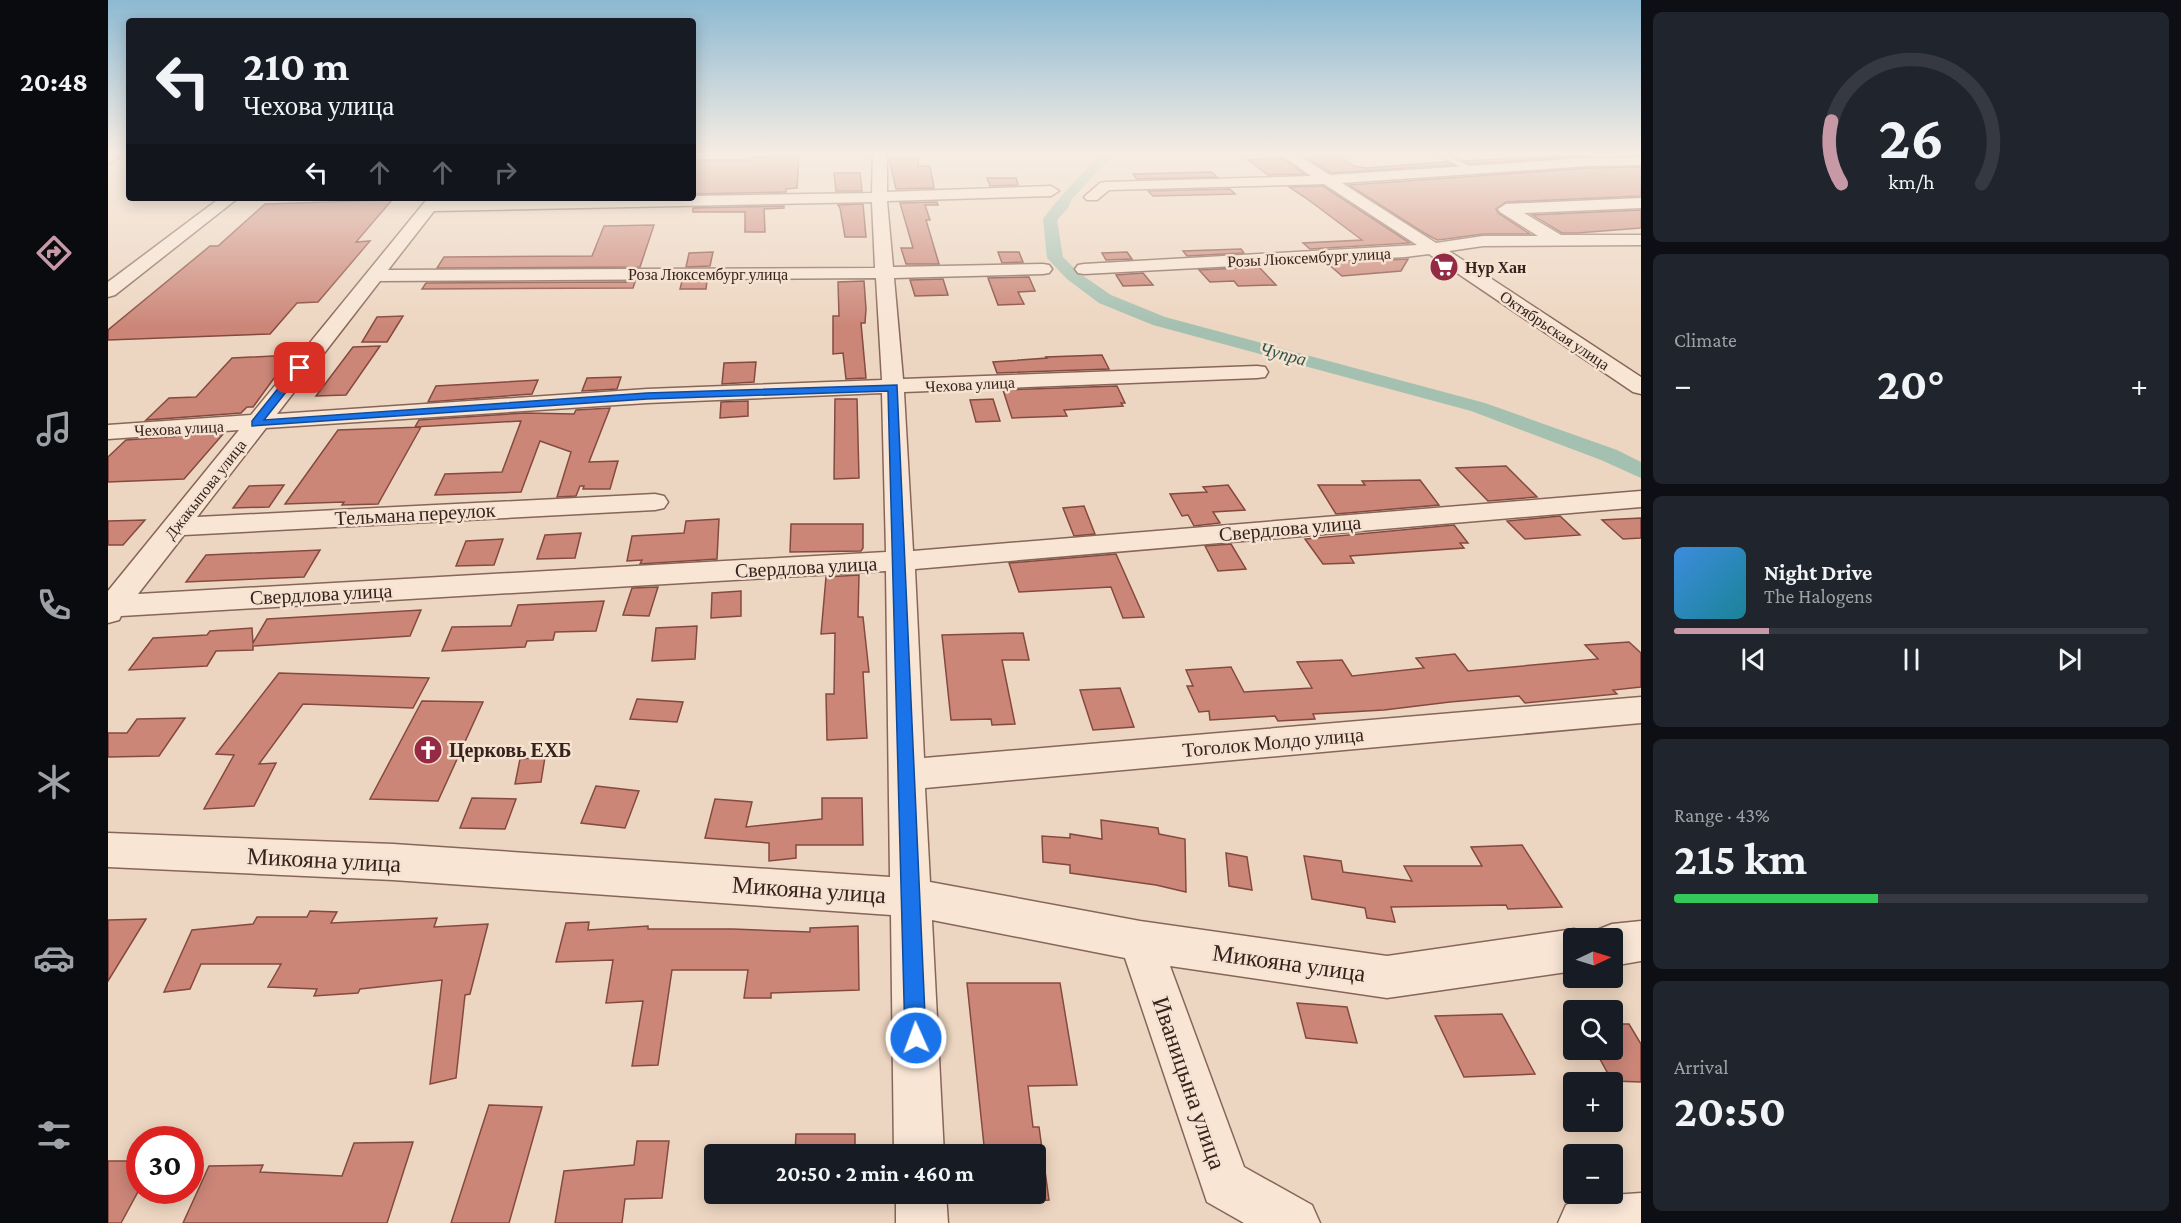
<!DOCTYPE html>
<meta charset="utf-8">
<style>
body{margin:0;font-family:"Crimson Pro",serif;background:#20242c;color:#f1f3f6;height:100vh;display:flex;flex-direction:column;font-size:22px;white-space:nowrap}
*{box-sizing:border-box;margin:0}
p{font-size:20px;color:#9ea1a6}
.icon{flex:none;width:33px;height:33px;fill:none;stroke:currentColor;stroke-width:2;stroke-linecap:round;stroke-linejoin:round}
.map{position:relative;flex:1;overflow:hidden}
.sheet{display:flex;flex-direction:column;gap:12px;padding:12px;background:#0d0f14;width:540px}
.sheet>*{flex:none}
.banner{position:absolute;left:18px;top:18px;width:570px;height:183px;border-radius:6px;box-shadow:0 3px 15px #0003;background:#171b24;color:#f1f3f6;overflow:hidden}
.needle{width:39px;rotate:86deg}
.tools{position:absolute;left:1455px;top:928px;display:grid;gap:12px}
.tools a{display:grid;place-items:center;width:60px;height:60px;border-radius:6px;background:#171b24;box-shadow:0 3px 15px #0003;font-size:30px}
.speed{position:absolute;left:18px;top:1126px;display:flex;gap:12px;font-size:30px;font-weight:700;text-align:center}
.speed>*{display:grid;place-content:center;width:78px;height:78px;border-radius:50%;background:#171b24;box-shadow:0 3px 15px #0003;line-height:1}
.speed .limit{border:9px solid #d22;background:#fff;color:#111}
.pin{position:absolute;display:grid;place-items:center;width:51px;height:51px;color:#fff;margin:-26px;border-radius:12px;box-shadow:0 3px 9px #0006}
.me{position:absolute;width:66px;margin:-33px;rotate:358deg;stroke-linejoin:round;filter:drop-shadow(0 0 4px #0008)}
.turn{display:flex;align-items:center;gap:21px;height:126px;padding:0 18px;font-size:27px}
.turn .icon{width:78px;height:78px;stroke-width:2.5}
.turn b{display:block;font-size:42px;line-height:51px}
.lanes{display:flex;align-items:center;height:57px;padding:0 18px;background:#0003;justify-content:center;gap:30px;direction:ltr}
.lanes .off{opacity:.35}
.big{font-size:45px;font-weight:700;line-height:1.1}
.sheet .widget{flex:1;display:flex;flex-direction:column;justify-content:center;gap:9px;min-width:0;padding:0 21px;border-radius:9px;background:#20242c}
.sheet .dial{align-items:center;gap:0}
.dial svg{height:156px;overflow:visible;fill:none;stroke:#363941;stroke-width:7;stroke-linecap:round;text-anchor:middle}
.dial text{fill:#f1f3f6;stroke:none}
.song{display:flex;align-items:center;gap:18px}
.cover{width:72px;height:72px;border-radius:9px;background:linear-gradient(135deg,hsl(210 70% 55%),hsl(190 70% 35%))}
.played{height:6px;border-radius:3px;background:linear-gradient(90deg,#c799a6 20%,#363941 20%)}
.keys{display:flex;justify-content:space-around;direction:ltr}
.heat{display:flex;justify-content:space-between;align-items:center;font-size:33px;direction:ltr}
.charge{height:9px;border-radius:4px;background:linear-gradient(90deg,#34c759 43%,#363941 0)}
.trip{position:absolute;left:596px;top:1144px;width:342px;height:60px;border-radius:6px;background:#171b24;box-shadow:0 3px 15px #0003;font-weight:700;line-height:60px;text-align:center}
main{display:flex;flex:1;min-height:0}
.tab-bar{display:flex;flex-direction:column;width:108px;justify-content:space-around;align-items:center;background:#090b0e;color:#9ea1a6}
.tab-bar .icon{width:42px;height:42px}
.tab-bar .active{color:#c799a6}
.tab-bar b{font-size:27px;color:#f1f3f6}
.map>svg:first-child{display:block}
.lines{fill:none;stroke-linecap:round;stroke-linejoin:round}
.canal{fill:#a4c0b1;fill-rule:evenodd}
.building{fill:#cb8678;stroke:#854a3f;stroke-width:1.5}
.lane-casing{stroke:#866659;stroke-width:3}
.street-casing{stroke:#866659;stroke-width:3}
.lane{fill:#f8e5d4;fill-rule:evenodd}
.street{fill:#f8e5d4;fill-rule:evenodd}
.route{fill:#1a73e8;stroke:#114b97;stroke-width:1.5}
.labels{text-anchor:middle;stroke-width:5;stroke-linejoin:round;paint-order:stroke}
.far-street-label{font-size:16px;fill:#36231d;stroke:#f5e2d1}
.far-poi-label{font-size:16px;font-weight:bold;fill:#36231d;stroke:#f5e2d1;text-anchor:start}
.far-water-label{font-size:18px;font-style:italic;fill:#2d5649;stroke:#f5e2d1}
.street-label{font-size:20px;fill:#36231d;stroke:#f5e2d1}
.poi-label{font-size:20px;font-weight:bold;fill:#36231d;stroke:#f5e2d1;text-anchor:start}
.near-street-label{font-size:24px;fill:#36231d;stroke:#f5e2d1}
</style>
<main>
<nav class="tab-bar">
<b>20:48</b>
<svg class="icon active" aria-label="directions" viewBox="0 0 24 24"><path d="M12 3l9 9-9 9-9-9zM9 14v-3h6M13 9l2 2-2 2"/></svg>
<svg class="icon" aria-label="music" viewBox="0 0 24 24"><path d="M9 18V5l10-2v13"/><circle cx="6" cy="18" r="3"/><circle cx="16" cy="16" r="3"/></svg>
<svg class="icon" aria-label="phone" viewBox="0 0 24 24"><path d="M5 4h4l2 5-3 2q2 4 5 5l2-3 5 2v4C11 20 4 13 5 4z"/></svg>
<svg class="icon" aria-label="climate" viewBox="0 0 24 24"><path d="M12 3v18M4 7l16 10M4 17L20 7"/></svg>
<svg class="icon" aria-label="car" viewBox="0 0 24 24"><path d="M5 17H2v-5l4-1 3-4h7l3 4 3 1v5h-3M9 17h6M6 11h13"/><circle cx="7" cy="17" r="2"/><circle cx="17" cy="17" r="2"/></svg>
<svg class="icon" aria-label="filters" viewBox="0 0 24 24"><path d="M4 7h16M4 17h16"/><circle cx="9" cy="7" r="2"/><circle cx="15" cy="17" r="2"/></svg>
</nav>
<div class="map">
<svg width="1533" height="1223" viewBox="0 0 1533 1223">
<rect width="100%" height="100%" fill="#edd6c1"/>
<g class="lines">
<path class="canal" d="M992,155H1005L964,199L960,208L949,220L955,257L971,273L1003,295L1057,317L1377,403L1509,450L1533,462V478L1493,460L1363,411L1045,325L991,303L959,279L939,258L935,219C952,196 971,176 992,155Z"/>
</g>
<path class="building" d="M1230,155L1246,166L1258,168L1338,162L1344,165L1223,173L1198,157Z
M691,156L689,188L678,189V192L585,194V160H643L644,157Z
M1446,156H1483L1361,164L1355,161Z
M781,158H810V166H822L826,188L788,189Z
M1174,158L1196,174L1160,175L1140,160Z
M1531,167L1533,168V196L1398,202L1388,209L1390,213L1422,234H1375L1338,239L1329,240L1316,233L1241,185L1481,168Z
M1104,172L1109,177L1029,179L1025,174Z
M726,173H752L754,191H728Z
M879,178H908L910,185L882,186Z
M1215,186L1302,243L1202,249L1195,243L1254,240L1198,198L1181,187Z
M1122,189L1127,194L1045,196L1040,191Z
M284,200L248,242L262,241L210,302L189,303L162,334L0,340V330L102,246H110L157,204Z
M829,202L830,205H817L822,220H818L831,264H798L793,248H805L792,203Z
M755,204L758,237H737L732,208L730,205Z
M676,206V208L656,209L657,232H637V212H585V208Z
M1533,210V228L1469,233H1454L1424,215Z
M546,225L532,267L329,268L336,257L484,256L496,226Z
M1133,249L1136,253L1079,256L1075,251Z
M605,252L602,266L578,267L581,253Z
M890,252H911L915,262L894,263Z
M1019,252L1024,259L998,260L994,253Z
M1300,259L1293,271L1234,276L1219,263Z
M1151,267L1168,285L1130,286L1126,281L1102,282L1091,270Z
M1035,273L1045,285L1015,286L1008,275Z
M921,277L927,291L910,292L916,304L890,305L880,278Z
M835,279L840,295L807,296L802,280Z
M574,281H599L598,289H572Z
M756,281L758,309L757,323H753L758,378L738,379L735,353L725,354V316H731L730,282Z
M527,282L525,288L314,289L318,283Z
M295,316L279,342H254L269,317Z
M272,346L238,395L208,396L245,347Z
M183,355L145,407H139L133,413L38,420L61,398L88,397L124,358Z
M994,355L1001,369L889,373L885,362L939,358L938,357Z
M648,362L646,382L614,384L616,363Z
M513,377L509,389L474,391L479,378Z
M430,380L424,394L320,402L328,386Z
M1009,386L1017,403H1013L1015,406L956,410L959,416L904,418L895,390Z
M727,399H749L751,478L726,479Z
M885,399L892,421L868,422L862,400Z
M640,401V416L612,418L613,402Z
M502,408L481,462L510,461L502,489H475L476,486H472L468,496L449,497L463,452L432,441L413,492L327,495L337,474L394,472L413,421L307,427L311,420L417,413L466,414L468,410Z
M313,427L270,504L234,505L236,502L177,504L230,430Z
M116,433L76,479L0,482V457L18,440Z
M1398,466L1429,497L1380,501L1348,468Z
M1312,480L1331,505L1228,514L1210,485H1257L1254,481Z
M176,485L161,507L125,508L141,486Z
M1120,485L1137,510L1105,512L1112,523L1086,526L1080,515L1074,516L1062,494L1099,492L1095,487Z
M976,506L987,534L966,536L955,508Z
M1452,516L1472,535L1417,539L1399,521Z
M1533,518V538L1515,539L1494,520Z
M611,519L609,559L532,564L534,560L519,561L524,536L576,533L578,521Z
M37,520L15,545H0V521Z
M683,524H755V548L753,551L682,552Z
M1346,525L1360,543H1352L1356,548L1242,556L1246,563L1215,564L1197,539Z
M473,533L467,558L429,559L437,535Z
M395,539L386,565L348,566L358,541Z
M1123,544L1138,569L1110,571L1097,546Z
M212,550L196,577L78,582L98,555Z
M1008,554L1036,617L1015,618L1003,587L911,592L901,563Z
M751,575L750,617H755L761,672H755L759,738L719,740L718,694H726L727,633L713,634L718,577Z
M550,587L541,616L515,615L524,588Z
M633,591V616L603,618L604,593Z
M496,601L488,631L447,632L445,640L419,641L417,647L334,651L344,627L403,626L410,605Z
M313,610L302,636L145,646V650L108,651L99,666L21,670L45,638L99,635L102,631L144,628L145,643L159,619Z
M589,626L587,659L544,661L548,628Z
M915,633L921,660H894L907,724L884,725L883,719L843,720L834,635Z
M1521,642L1533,653V687L1505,690L1509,694L1417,703L1411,696L1342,702L1276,710L1205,714L1207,719L1170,721L1167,716L1102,720L1101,711L1091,712L1079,686H1085L1078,670L1123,667L1136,692L1204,688L1189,662L1234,660L1244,676L1316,668L1308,658L1347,654L1360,671L1490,659L1477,645Z
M171,673L321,678L305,708L195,704L151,764L168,763L146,806L96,809L126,755L108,754Z
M1012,688L1026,727L985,730L972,690Z
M529,699L575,702L569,722L522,719Z
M314,701L375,702L330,801L262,799Z
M77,718L51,756L0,757V733H19L29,719Z
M437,757L433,782L407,784L412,759Z
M488,786L531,791L517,828L473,823Z
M364,798L408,799L397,829L352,828Z
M714,798H754L755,845H688V858L661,861V843L597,838L607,799L644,802L638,827L714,819Z
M993,820L1050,828L1051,834L1077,839L1078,892L1048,885L962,873V865L935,862L934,836L962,838V834L994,839Z
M1414,845L1454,907L1400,909L1398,905L1283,907L1287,922L1259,918L1257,908L1204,899L1196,856L1233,861L1235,872L1304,881L1296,866H1374L1363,847Z
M1118,853L1139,857L1144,890L1121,886Z
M202,911L229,912L223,923L329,918L326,927L380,924L362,994L357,995L348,1078L322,1084L334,980L252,989L250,993L206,996L209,989L160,987L173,964H93L82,989L56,992L84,930L145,924L149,917H199Z
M38,919L0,981V920Z
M481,922L480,930L540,926V929H625L702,932V928L750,926L751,990L663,993V998H636L640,970H564L550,1065L524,1066L535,1001L498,1003L505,960L448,962L458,923Z
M859,983H952L969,1085L920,1086L925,1127H931L941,1200L882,1203L881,1194H927V1155H877Z
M1189,1003L1239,1007L1249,1043L1198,1038Z
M1394,1014L1427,1074L1356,1077L1327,1016Z
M1504,1024H1521L1533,1044V1082L1504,1081L1487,1050H1504Z
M381,1105L434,1107L401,1223H343Z
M688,1134H747V1155H687Z
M529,1141H561L554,1198L517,1199L514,1223H447L456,1171L526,1165Z
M305,1142L279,1223H75L101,1166L155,1165L152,1172L234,1176L246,1143Z
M0,1161H32V1188L13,1223H0Z"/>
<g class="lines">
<g class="lane-casing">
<path id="lane" d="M1330,155H1339L1371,171L1364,173Z"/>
</g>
<g class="street-casing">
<path id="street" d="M0,155H15L0,164Z
M765,155H779V192L943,186L951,191L943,196L779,201L785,267L935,264L941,265L944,269L941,273L935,274L786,278L795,379L1149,366L1157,367L1160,372L1157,377L1149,378L796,392L805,551L1533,491V507L807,569L816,758L1533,697V723L817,788L822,882L1032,921L1279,956L1466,929L1481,935L1482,939H1466V971L1279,998L1062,966L1136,1167L1204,1205L1212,1223H1136L1099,1202L1017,958L824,920L836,1155H786L783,915L285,880L0,867V833L285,844L782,877L778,571L13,616L11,620L0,623V591L131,430L0,439V425L143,415L320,198H336L334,201L585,198V196L764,193ZM764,202L767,268L280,270L326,211ZM768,278L774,380L539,389L169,414L272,281ZM774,393L778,552L30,594L76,535L547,510L556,508L560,502L556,496L547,494L89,517L158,428L539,403Z
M1173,155H1190L1222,175L1481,158L1533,157V165L1481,166L1234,183L1328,243L1375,236H1430L1392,212L1390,209L1398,204L1533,198V208L1416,213L1453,235H1533V245L1375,246L1341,251L1533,377V394L1525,392L1321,254L1297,257L976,274L970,273L967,269L970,265L976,264L1309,245L1216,184L1001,190L989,200H979L976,197L992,183L997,182L1203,176Z
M112,198H130L7,295L0,297V282Z
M1533,921V961L1504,966V939H1486L1489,930L1504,924Z
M1533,1193V1223H1450L1458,1205L1476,1197Z
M788,1194H838L840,1223H788Z"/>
</g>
<use href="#lane" class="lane"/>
<use href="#street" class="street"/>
</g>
<linearGradient id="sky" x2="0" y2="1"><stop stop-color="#8db9d2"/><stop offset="0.47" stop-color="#f7ede3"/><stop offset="1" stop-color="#f7ede3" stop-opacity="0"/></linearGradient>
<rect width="1533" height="327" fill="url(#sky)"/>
<path class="route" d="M192,365L197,368L156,420L539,393L789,385L818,1038L815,1045L808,1048L800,1045L797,1038L780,391L539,399L144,426V421L188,366Z"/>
<defs>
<g id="supermarket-disc" transform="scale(1.5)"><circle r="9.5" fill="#942a44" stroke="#f5e2d1"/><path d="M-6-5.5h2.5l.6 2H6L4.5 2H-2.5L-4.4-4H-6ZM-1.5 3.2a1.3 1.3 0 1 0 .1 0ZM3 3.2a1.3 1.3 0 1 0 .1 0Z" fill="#fff"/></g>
<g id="church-disc" transform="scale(1.5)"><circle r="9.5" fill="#942a44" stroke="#f5e2d1"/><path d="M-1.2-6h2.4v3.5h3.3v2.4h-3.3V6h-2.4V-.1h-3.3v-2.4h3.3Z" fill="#fff"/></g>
</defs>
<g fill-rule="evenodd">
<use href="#supermarket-disc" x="1336" y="267"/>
<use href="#church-disc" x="320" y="750"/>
</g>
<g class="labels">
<g class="far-street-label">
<text transform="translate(1201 257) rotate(-3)" y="6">Розы Люксембург улица</text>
<text x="600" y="280">Роза Люксембург улица</text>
<text transform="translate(1447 330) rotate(34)" y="6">Октябрьская улица</text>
<text transform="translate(862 384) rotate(-3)" y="6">Чехова улица</text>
<text transform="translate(71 428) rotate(-3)" y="6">Чехова улица</text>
<text transform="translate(97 489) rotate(-52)" y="6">Джакыпова улица</text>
</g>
<g class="far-poi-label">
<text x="1357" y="273">Нур Хан</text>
</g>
<g class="far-water-label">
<text transform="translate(1175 354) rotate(15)" y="6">Чупра</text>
</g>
<g class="street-label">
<text transform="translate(307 514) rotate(-3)" y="7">Тельмана переулок</text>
<text transform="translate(1182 528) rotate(-5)" y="7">Свердлова улица</text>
<text transform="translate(698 567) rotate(-3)" y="7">Свердлова улица</text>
<text transform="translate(213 594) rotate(-3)" y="7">Свердлова улица</text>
<text transform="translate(1165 742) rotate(-5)" y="7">Тоголок Молдо улица</text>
</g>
<g class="poi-label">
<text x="341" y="757">Церковь ЕХБ</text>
</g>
<g class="near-street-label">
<text transform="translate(216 860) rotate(3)" y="8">Микояна улица</text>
<text transform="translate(701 890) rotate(4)" y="8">Микояна улица</text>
<text transform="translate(1181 963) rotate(8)" y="8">Микояна улица</text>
<text transform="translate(1081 1083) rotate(71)" y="8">Иваницына улица</text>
</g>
</g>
</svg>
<div class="tools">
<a><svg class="needle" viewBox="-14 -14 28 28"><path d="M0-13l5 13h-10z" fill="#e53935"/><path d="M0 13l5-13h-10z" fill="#9ea1a6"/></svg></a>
<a><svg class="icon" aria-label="search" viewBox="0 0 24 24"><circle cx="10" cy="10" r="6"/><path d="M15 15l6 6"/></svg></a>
<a>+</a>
<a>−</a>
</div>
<div class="speed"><div class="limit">30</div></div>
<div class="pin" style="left:192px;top:368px;background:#d93025"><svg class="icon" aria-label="arrive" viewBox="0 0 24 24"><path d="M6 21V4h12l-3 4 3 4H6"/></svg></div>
<svg class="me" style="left:808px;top:1038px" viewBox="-20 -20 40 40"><circle r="17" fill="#1a73e8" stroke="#fff" stroke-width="3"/><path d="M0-11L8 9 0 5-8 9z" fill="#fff"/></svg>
<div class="trip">20:50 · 2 min · 460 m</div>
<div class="banner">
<div class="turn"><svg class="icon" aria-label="left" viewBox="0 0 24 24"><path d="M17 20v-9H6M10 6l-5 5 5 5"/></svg><div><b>210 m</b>Чехова улица</div></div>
<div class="lanes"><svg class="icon" aria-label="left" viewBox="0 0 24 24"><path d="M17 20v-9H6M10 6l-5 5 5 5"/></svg><svg class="icon off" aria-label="ahead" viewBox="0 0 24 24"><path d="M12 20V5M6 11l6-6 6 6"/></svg><svg class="icon off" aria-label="ahead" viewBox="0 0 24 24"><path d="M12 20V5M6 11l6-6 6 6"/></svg><svg class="icon off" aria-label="right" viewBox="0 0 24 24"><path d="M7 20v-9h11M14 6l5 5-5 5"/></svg></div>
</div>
</div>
<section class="sheet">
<div class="widget dial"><svg viewBox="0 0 100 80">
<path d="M14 69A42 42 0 1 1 86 69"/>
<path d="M14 69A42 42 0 0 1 9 37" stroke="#c799a6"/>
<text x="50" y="56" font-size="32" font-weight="700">26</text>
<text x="50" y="72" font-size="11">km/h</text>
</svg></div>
<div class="widget"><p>Climate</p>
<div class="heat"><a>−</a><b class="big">20°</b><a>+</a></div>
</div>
<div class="widget">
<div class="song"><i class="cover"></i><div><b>Night Drive</b><p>The Halogens</p></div></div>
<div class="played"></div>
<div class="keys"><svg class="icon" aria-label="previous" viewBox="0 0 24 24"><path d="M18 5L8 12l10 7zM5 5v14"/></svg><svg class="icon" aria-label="pause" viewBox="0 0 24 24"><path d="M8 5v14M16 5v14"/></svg><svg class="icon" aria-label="next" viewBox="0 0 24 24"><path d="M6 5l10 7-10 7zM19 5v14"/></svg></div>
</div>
<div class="widget"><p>Range · 43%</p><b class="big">215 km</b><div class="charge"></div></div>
<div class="widget"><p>Arrival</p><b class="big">20:50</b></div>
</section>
</main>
